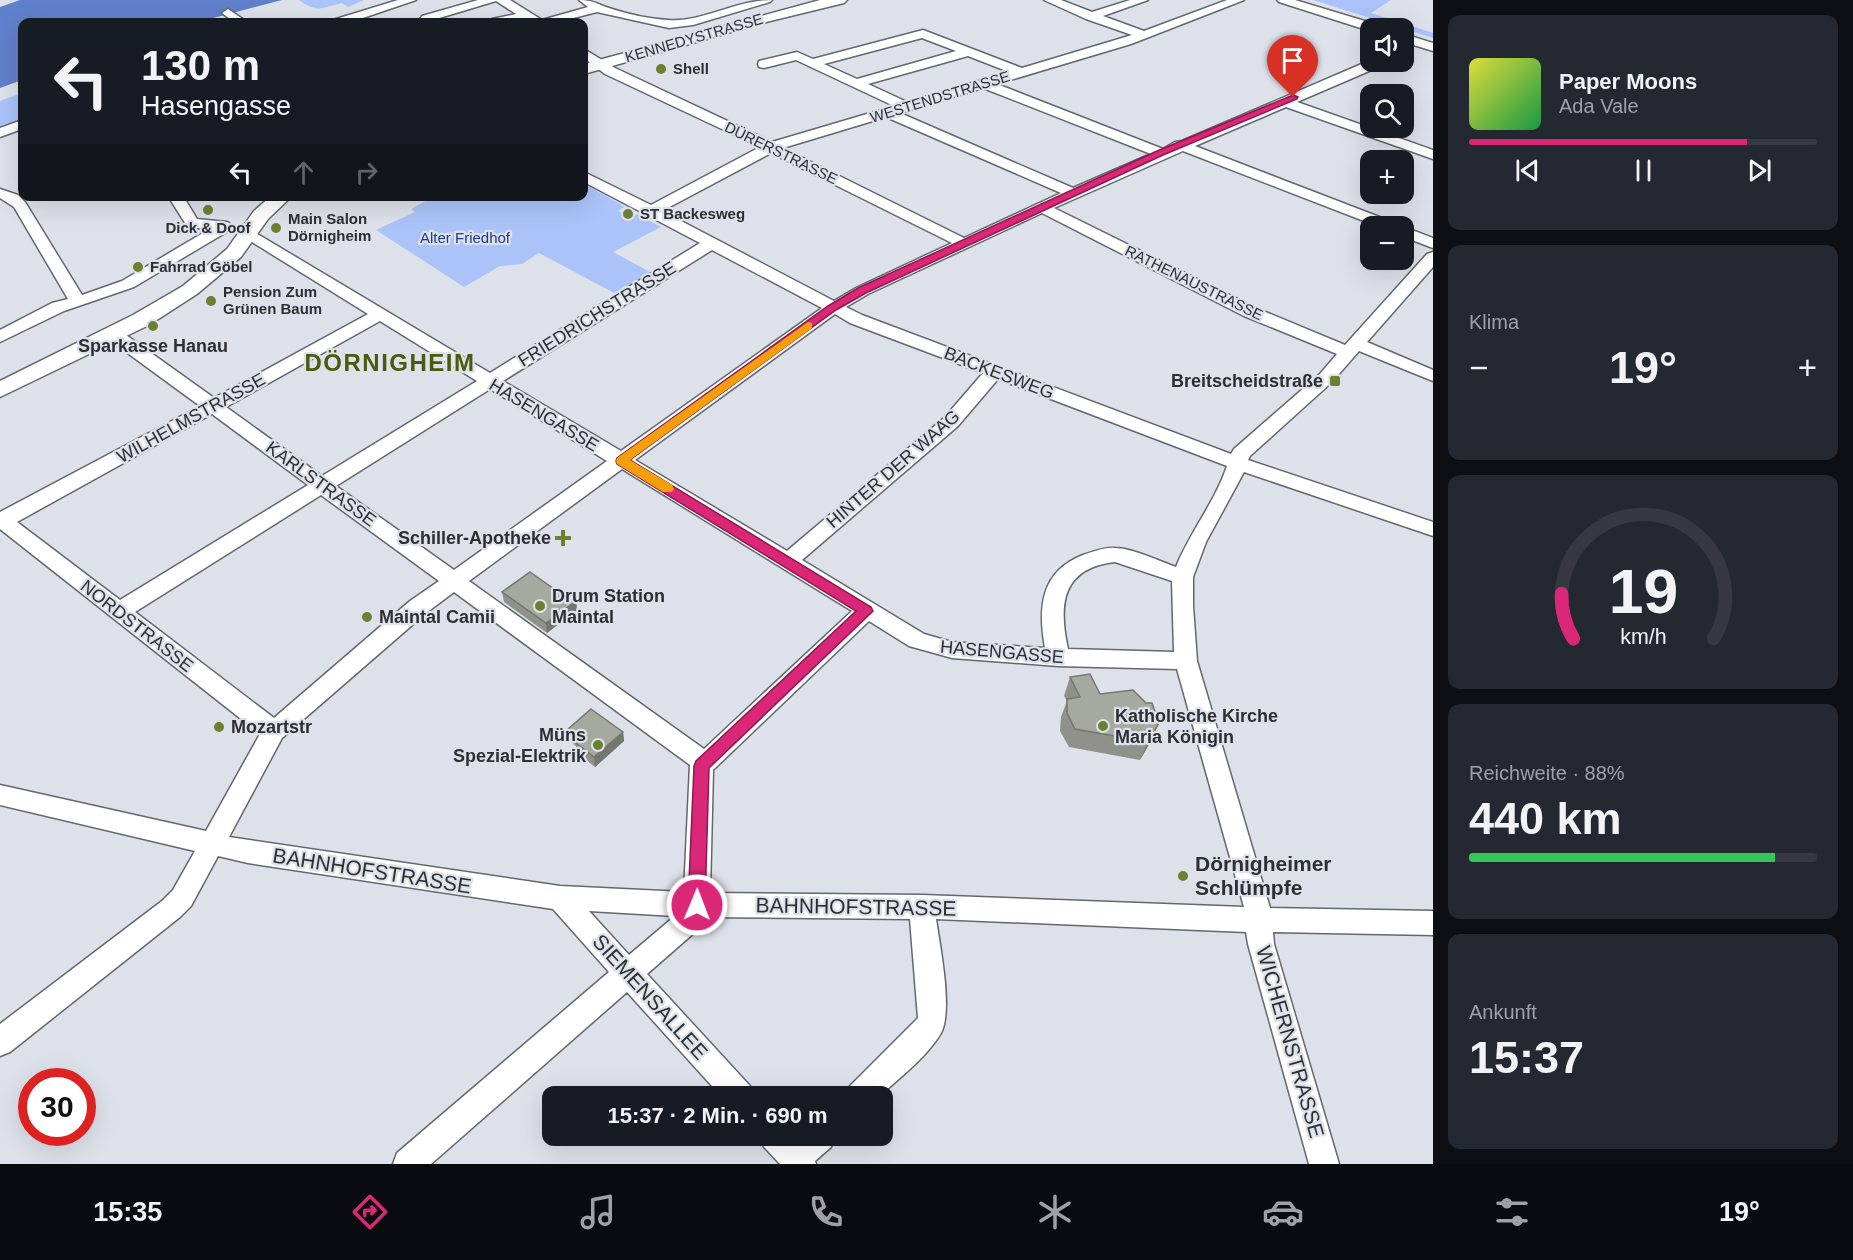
<!DOCTYPE html>
<html lang="de">
<meta charset="utf-8">
<style>
body{margin:0;font-family:Arial,sans-serif;background:#242831;color:#f1f3f6;height:100vh;display:flex;flex-direction:column;font-size:22px;white-space:nowrap}
*{box-sizing:border-box;margin:0}
p{font-size:20px;color:#9ea1a6}
.icon{flex:none;width:33px;height:33px;fill:none;stroke:currentColor;stroke-width:2;stroke-linecap:round;stroke-linejoin:round}
.map{position:relative;flex:1;overflow:hidden}
.sheet{display:flex;flex-direction:column;gap:15px;padding:15px;background:#0d0f14;width:420px}
.sheet>*{flex:none}
.top-card{position:absolute;left:18px;top:18px;width:570px;height:183px;border-radius:12px;box-shadow:0 6px 24px #0002;background:#171b24;color:#f1f3f6;overflow:hidden}
.controls{position:absolute;left:1360px;top:18px;display:grid;gap:12px}
.controls a{display:grid;place-items:center;width:54px;height:54px;border-radius:12px;background:#171b24;box-shadow:0 6px 24px #0002;font-size:30px}
.speed{position:absolute;left:18px;top:1068px;display:flex;gap:12px;font-size:30px;font-weight:700;text-align:center}
.speed>*{display:grid;place-content:center;width:78px;height:78px;border-radius:50%;background:#171b24;box-shadow:0 6px 24px #0002;line-height:1}
.speed .limit{border:9px solid #d22;background:#fff;color:#111}
.pin{position:absolute;display:grid;place-items:center;width:51px;height:51px;color:#fff;margin:-62px -26px;border-radius:50% 50% 50% 0;rotate:-45deg;box-shadow:0 0 6px #0007}
.pin .icon{rotate:45deg}
.me{position:absolute;width:66px;margin:-33px;rotate:1deg;stroke-linejoin:round;filter:drop-shadow(0 0 4px #0008)}
.turn{display:flex;align-items:center;gap:21px;height:126px;padding:0 24px;font-size:27px}
.turn .icon{width:78px;height:78px;stroke-width:2.5}
.turn b{display:block;font-size:42px;line-height:51px}
.lanes{display:flex;align-items:center;height:57px;padding:0 24px;background:#0003;justify-content:center;gap:30px;direction:ltr}
.lanes .off{opacity:.35}
.big{font-size:45px;font-weight:700;line-height:1.1}
.sheet .widget{flex:1;display:flex;flex-direction:column;justify-content:center;gap:9px;min-width:0;padding:0 21px;border-radius:12px;background:#242831}
.sheet .dial{align-items:center;gap:0}
.dial svg{height:156px;overflow:visible;fill:none;stroke:#363941;stroke-width:7;stroke-linecap:round;text-anchor:middle}
.dial text{fill:#f1f3f6;stroke:none}
.song{display:flex;align-items:center;gap:18px}
.cover{width:72px;height:72px;border-radius:9px;background:linear-gradient(135deg,hsl(60 70% 55%),hsl(140 70% 35%))}
.played{height:6px;border-radius:3px;background:linear-gradient(90deg,#db2777 80%,#363941 80%)}
.keys{display:flex;justify-content:space-around;direction:ltr}
.heat{display:flex;justify-content:space-between;align-items:center;font-size:33px;direction:ltr}
.charge{height:9px;border-radius:4px;background:linear-gradient(90deg,#34c759 88%,#363941 0)}
.trip{position:absolute;left:542px;top:1086px;width:351px;height:60px;border-radius:12px;background:#171b24;box-shadow:0 6px 24px #0002;font-weight:700;line-height:60px;text-align:center}
.menu{display:flex;height:96px;justify-content:space-around;align-items:center;background:#090b0e;color:#9ea1a6}
.menu .icon{width:42px;height:42px}
.menu .active{color:#db2777}
.menu b{font-size:27px;color:#f1f3f6}
main{display:flex;flex:1;min-height:0}
.map>svg:first-child{display:block}
.green{fill:#abc3f9}
.water{fill:#6180cb}
.lines{fill:none;stroke-linecap:round;stroke-linejoin:round}
.minor-casing{stroke:#63676e;stroke-width:3}
.major-casing{stroke:#63676e;stroke-width:3}
.minor{fill:#fff;fill-rule:evenodd}
.major{fill:#fff;fill-rule:evenodd}
.wall{fill:#8f918a}
.shaded-wall{fill:#747670}
.building{fill:#a6a9a0;stroke:#747670;stroke-width:1.5}
.route{fill:#db2777;stroke:#8e194d;stroke-width:1.5}
.slow{fill:#f59e0b}
.poi-dot{fill:#6c8031;stroke:#dde1ea;stroke-width:2}
.labels{text-anchor:middle;stroke-width:4.5;stroke-linejoin:round;paint-order:stroke}
.far-street-label{font-size:15px;fill:#2d2f32;stroke:#dde1ea}
.far-poi-label{font-size:15px;font-weight:bold;fill:#2d2f32;stroke:#dde1ea;text-anchor:start}
.far-park-label{font-size:15px;fill:#1e3a93;stroke:#dde1ea}
.street-label{font-size:18px;fill:#2d2f32;stroke:#dde1ea}
.poi-label{font-size:18px;font-weight:bold;fill:#2d2f32;stroke:#dde1ea;text-anchor:start}
.near-poi-label{font-size:21px;font-weight:bold;fill:#2d2f32;stroke:#dde1ea;text-anchor:start}
.near-street-label{font-size:21px;fill:#2d2f32;stroke:#dde1ea}
.district-label{font-size:24px;font-weight:bold;letter-spacing:1.5px;fill:#495b0e;stroke:#dde1ea}
</style>
<main>
<div class="map">
<svg width="1433" height="1164" viewBox="0 0 1433 1164">
<rect width="100%" height="100%" fill="#dde1ea"/>
<path class="green" d="M299,0H364L348,7L342,3C321,8 317,13 299,0Z
M1313,0H1391L1371,13L1433,33V38Z
M22,93V122L0,130V101Z
M584,184L620,204L624,207L618,211L630,218L637,214L661,227L613,252L650,272L616,294L539,253L522,264L500,266L464,287L376,230L415,212L411,209L433,197L584,196Z"/>
<path class="water" d="M20,0H282L206,20L183,22H22V80L0,88V7Z"/>
<g class="lines">
<g class="minor-casing">
<path id="minor" d="M398,0H416L351,22H334L336,19Z
M478,0H510L542,20L588,7L579,0C594,0 596,4 609,8C627,14 650,19 668,20C701,23 736,0 772,0L770,2L693,25L669,28L597,12L558,22H529L524,19L509,22H490L492,19L516,14L496,1L426,22L420,19L422,16Z
M1044,0H1061L1092,12L1130,0H1148L1103,16L1144,31L1227,0H1244L1131,44L997,84L1163,149L1175,142L1182,141L1371,60L1384,62L1383,65L1297,102L1433,150V159L1286,107L1195,146L1395,223L1397,226H1377L1183,151L1054,208L1256,308L1345,345L1427,254L1433,252V267L1367,342L1433,370V381L1359,351L1332,382L1250,456L1248,460L1433,522V536L1244,472L1206,542L1193,577V606L1197,661L1270,908L1433,911V935L1273,932L1274,944L1339,1164H1309L1248,944L1246,932L936,919C940,947 953,1010 941,1033C927,1057 900,1077 880,1096H846L850,1086L918,1018L910,919L704,917L695,932L647,974L750,1086L754,1096H721L627,992L431,1164H393L397,1153L609,972L553,909L248,863L218,856L191,906L180,917L10,1052L0,1056V1024L162,901L173,890L195,851L0,805V785L206,831L260,734L0,529V512L200,406L107,338L104,334L107,330H119L214,398L368,314L244,237L241,234L249,229L490,373L700,243L584,182V172L651,205L760,147L605,74L584,58V49L615,68L772,142L894,106L796,60L764,68L759,67L758,64L759,61L797,52L813,59L923,30L1022,68L1132,35L1086,19ZM922,38L956,51L857,79L824,64ZM968,56L1009,72L907,102L868,84ZM983,88L1151,154L1073,188L900,113ZM886,117L1061,193L964,238L783,148ZM771,153L952,243L856,288L834,301L662,211ZM1042,213L1244,316L1337,354L1320,374L1234,449L1231,454L862,315L846,307L868,294ZM712,250L822,308L621,451L503,381ZM835,314L850,323L983,373L944,418L787,551L635,460ZM380,321L477,381L322,476L226,407ZM998,379L1227,466C1215,502 1190,532 1176,567C1159,561 1132,548 1115,548C1104,547 1093,552 1083,555C1040,572 1038,608 1045,648L952,642L924,634L802,560L958,426ZM490,389L607,461L454,570L336,486ZM212,414L308,485L120,600L17,522ZM622,469L852,611L704,749L469,581ZM321,495L439,581L410,601L274,718L135,612ZM1115,562L1172,581L1174,652L1068,649C1058,604 1062,568 1115,562ZM454,592L690,765L684,892L560,886L229,837L282,738L426,613ZM869,621L909,646L952,658L1058,666L1177,669L1244,907L922,895L710,893L713,770ZM589,911L675,916L629,955Z
M1277,0H1295L1378,25L1380,28L1370,31L1279,2Z
M228,9L247,22H234L222,13Z
M1404,34L1433,43V51L1404,42Z
M22,120V129L0,137V128Z
M0,189L18,195L25,202L82,295L122,281L208,230L187,226L168,196H183L197,219L227,222L235,227L134,287L64,311L0,342V330L52,303L68,299L14,207L0,198Z
M1404,227L1433,238V248L1404,237Z
M760,1136H835L831,1147L815,1161L816,1164H780L764,1147Z"/>
</g>
<g class="major-casing">
<path id="major" d="M820,0H847L844,3L770,21L584,74V64Z
M271,196H292L268,219L241,257L197,294L149,325L0,397V381L133,315L183,286L227,249L254,211Z"/>
</g>
<use href="#minor" class="minor"/>
<use href="#major" class="major"/>
</g>
<path class="wall" d="M502,592L560,593L576,601L577,610L547,633L504,602Z
M1070,677L1100,694L1151,741L1140,760L1069,747L1060,731L1061,717L1067,701L1064,696Z
M567,730L623,732L624,741L595,767L577,753L576,746L568,740Z"/>
<path class="shaded-wall" d="M576,601L577,610L547,633L546,623Z
M1159,723L1151,741L1140,760L1148,742Z
M623,732L624,741L595,767L594,757Z"/>
<path class="building" d="M530,572L560,593L562,591L576,601L546,623L502,592Z
M1090,674L1100,694L1133,690L1146,703H1152L1159,723L1148,742L1075,729L1067,713V699L1080,697L1070,677Z
M591,709L623,732L594,757L576,743L580,740L567,730Z"/>
<path class="route" d="M1293,95L1298,97L1297,99L1163,155L866,293L836,310L630,460L871,607L873,611L709,768L705,905L703,910L697,913L691,910L688,905L694,766L696,761L856,611L617,464L616,461L617,458L828,306L858,288L1157,151Z"/>
<path class="slow" d="M808,322L812,323V328L630,460L672,485L674,489L672,492H663L617,464L616,461L617,458Z"/>
<g class="poi-dot">
<circle cx="661" cy="69" r="6"/>
<circle cx="208" cy="210" r="6"/>
<circle cx="628" cy="214" r="6"/>
<circle cx="276" cy="228" r="6"/>
<circle cx="138" cy="267" r="6"/>
<circle cx="211" cy="301" r="6"/>
<circle cx="153" cy="326" r="6"/>
<rect x="1329" y="375" width="12" height="12" rx="3"/>
<path d="M560 529h6v6h6v6h-6v6h-6v-6h-6v-6h6z"/>
<circle cx="540" cy="606" r="6"/>
<circle cx="367" cy="617" r="6"/>
<circle cx="1103" cy="726" r="6"/>
<circle cx="219" cy="727" r="6"/>
<circle cx="598" cy="745" r="6"/>
<circle cx="1183" cy="876" r="6"/>
</g>
<g class="labels">
<g class="far-street-label">
<text transform="translate(694 38) rotate(-16)" y="5">KENNEDYSTRASSE</text>
<text transform="translate(940 97) rotate(-17)" y="5">WESTENDSTRASSE</text>
<text transform="translate(781 153) rotate(26)" y="5">DÜRERSTRASSE</text>
<text transform="translate(1194 283) rotate(26)" y="5">RATHENAUSTRASSE</text>
</g>
<g class="far-poi-label">
<text x="673" y="74">Shell</text>
<text x="640" y="219">ST Backesweg</text>
<text x="288" y="224">Main Salon<tspan x="288" dy="17">Dörnigheim</tspan></text>
<text x="208" y="233" text-anchor="middle">Dick &amp; Doof</text>
<text x="150" y="272">Fahrrad Göbel</text>
<text x="223" y="297">Pension Zum<tspan x="223" dy="17">Grünen Baum</tspan></text>
</g>
<g class="far-park-label">
<text x="465" y="243">Alter Friedhof</text>
</g>
<g class="street-label">
<text transform="translate(597 314) rotate(-32)" y="6">FRIEDRICHSTRASSE</text>
<text transform="translate(999 373) rotate(21)" y="6">BACKESWEG</text>
<text transform="translate(544 415) rotate(31)" y="6">HASENGASSE</text>
<text transform="translate(191 418) rotate(-29)" y="6">WILHELMSTRASSE</text>
<text transform="translate(893 469) rotate(-41)" y="6">HINTER DER WAAG</text>
<text transform="translate(321 484) rotate(36)" y="6">KARLSTRASSE</text>
<text transform="translate(137 626) rotate(38)" y="6">NORDSTRASSE</text>
<text transform="translate(1002 652) rotate(5)" y="6">HASENGASSE</text>
</g>
<g class="poi-label">
<text x="153" y="352" text-anchor="middle">Sparkasse Hanau</text>
<text x="1323" y="387" text-anchor="end">Breitscheidstraße</text>
<text x="551" y="544" text-anchor="end">Schiller-Apotheke</text>
<text x="552" y="602">Drum Station<tspan x="552" dy="21">Maintal</tspan></text>
<text x="379" y="623">Maintal Camii</text>
<text x="1115" y="722">Katholische Kirche<tspan x="1115" dy="21">Maria Königin</tspan></text>
<text x="231" y="733">Mozartstr</text>
<text x="586" y="741" text-anchor="end">Müns<tspan x="586" dy="21">Spezial-Elektrik</tspan></text>
</g>
<g class="near-poi-label">
<text x="1195" y="871">Dörnigheimer<tspan x="1195" dy="24">Schlümpfe</tspan></text>
</g>
<g class="near-street-label">
<text transform="translate(372 871) rotate(9)" y="7">BAHNHOFSTRASSE</text>
<text transform="translate(856 907) rotate(1)" y="7">BAHNHOFSTRASSE</text>
<text transform="translate(650 997) rotate(48)" y="7">SIEMENSALLEE</text>
<text transform="translate(1290 1042) rotate(74)" y="7">WICHERNSTRASSE</text>
</g>
<g class="district-label">
<text x="390" y="371">DÖRNIGHEIM</text>
</g>
</g>
</svg>
<div class="controls">
<a><svg class="icon" aria-label="sound" viewBox="0 0 24 24"><path d="M4 9h4l5-4v14l-5-4H4zM17 9q2 3 0 6"/></svg></a>
<a><svg class="icon" aria-label="search" viewBox="0 0 24 24"><circle cx="10" cy="10" r="6"/><path d="M15 15l6 6"/></svg></a>
<a>+</a>
<a>−</a>
</div>
<div class="speed"><div class="limit">30</div></div>
<div class="pin" style="left:1293px;top:97px;background:#d93025"><svg class="icon" aria-label="arrive" viewBox="0 0 24 24"><path d="M6 21V4h12l-3 4 3 4H6"/></svg></div>
<svg class="me" style="left:697px;top:905px" viewBox="-20 -20 40 40"><circle r="17" fill="#db2777" stroke="#fff" stroke-width="3"/><path d="M0-11L8 9 0 5-8 9z" fill="#fff"/></svg>
<div class="trip">15:37 · 2 Min. · 690 m</div>
<div class="top-card">
<div class="turn"><svg class="icon" aria-label="left" viewBox="0 0 24 24"><path d="M17 20v-9H6M10 6l-5 5 5 5"/></svg><div><b>130 m</b>Hasengasse</div></div>
<div class="lanes"><svg class="icon" aria-label="left" viewBox="0 0 24 24"><path d="M17 20v-9H6M10 6l-5 5 5 5"/></svg><svg class="icon off" aria-label="ahead" viewBox="0 0 24 24"><path d="M12 20V5M6 11l6-6 6 6"/></svg><svg class="icon off" aria-label="right" viewBox="0 0 24 24"><path d="M7 20v-9h11M14 6l5 5-5 5"/></svg></div>
</div>
</div>
<section class="sheet">
<div class="widget">
<div class="song"><i class="cover"></i><div><b>Paper Moons</b><p>Ada Vale</p></div></div>
<div class="played"></div>
<div class="keys"><svg class="icon" aria-label="previous" viewBox="0 0 24 24"><path d="M18 5L8 12l10 7zM5 5v14"/></svg><svg class="icon" aria-label="pause" viewBox="0 0 24 24"><path d="M8 5v14M16 5v14"/></svg><svg class="icon" aria-label="next" viewBox="0 0 24 24"><path d="M6 5l10 7-10 7zM19 5v14"/></svg></div>
</div>
<div class="widget"><p>Klima</p>
<div class="heat"><a>−</a><b class="big">19°</b><a>+</a></div>
</div>
<div class="widget dial"><svg viewBox="0 0 100 80">
<path d="M14 69A42 42 0 1 1 86 69"/>
<path d="M14 69A42 42 0 0 1 8 46" stroke="#db2777"/>
<text x="50" y="56" font-size="32" font-weight="700">19</text>
<text x="50" y="72" font-size="11">km/h</text>
</svg></div>
<div class="widget"><p>Reichweite · 88%</p><b class="big">440 km</b><div class="charge"></div></div>
<div class="widget"><p>Ankunft</p><b class="big">15:37</b></div>
</section>
</main>
<nav class="menu">
<b>15:35</b>
<svg class="icon active" aria-label="directions" viewBox="0 0 24 24"><path d="M12 3l9 9-9 9-9-9zM9 14v-3h6M13 9l2 2-2 2"/></svg>
<svg class="icon" aria-label="music" viewBox="0 0 24 24"><path d="M9 18V5l10-2v13"/><circle cx="6" cy="18" r="3"/><circle cx="16" cy="16" r="3"/></svg>
<svg class="icon" aria-label="phone" viewBox="0 0 24 24"><path d="M5 4h4l2 5-3 2q2 4 5 5l2-3 5 2v4C11 20 4 13 5 4z"/></svg>
<svg class="icon" aria-label="climate" viewBox="0 0 24 24"><path d="M12 3v18M4 7l16 10M4 17L20 7"/></svg>
<svg class="icon" aria-label="car" viewBox="0 0 24 24"><path d="M5 17H2v-5l4-1 3-4h7l3 4 3 1v5h-3M9 17h6M6 11h13"/><circle cx="7" cy="17" r="2"/><circle cx="17" cy="17" r="2"/></svg>
<svg class="icon" aria-label="filters" viewBox="0 0 24 24"><path d="M4 7h16M4 17h16"/><circle cx="9" cy="7" r="2"/><circle cx="15" cy="17" r="2"/></svg>
<b>19°</b>
</nav>
